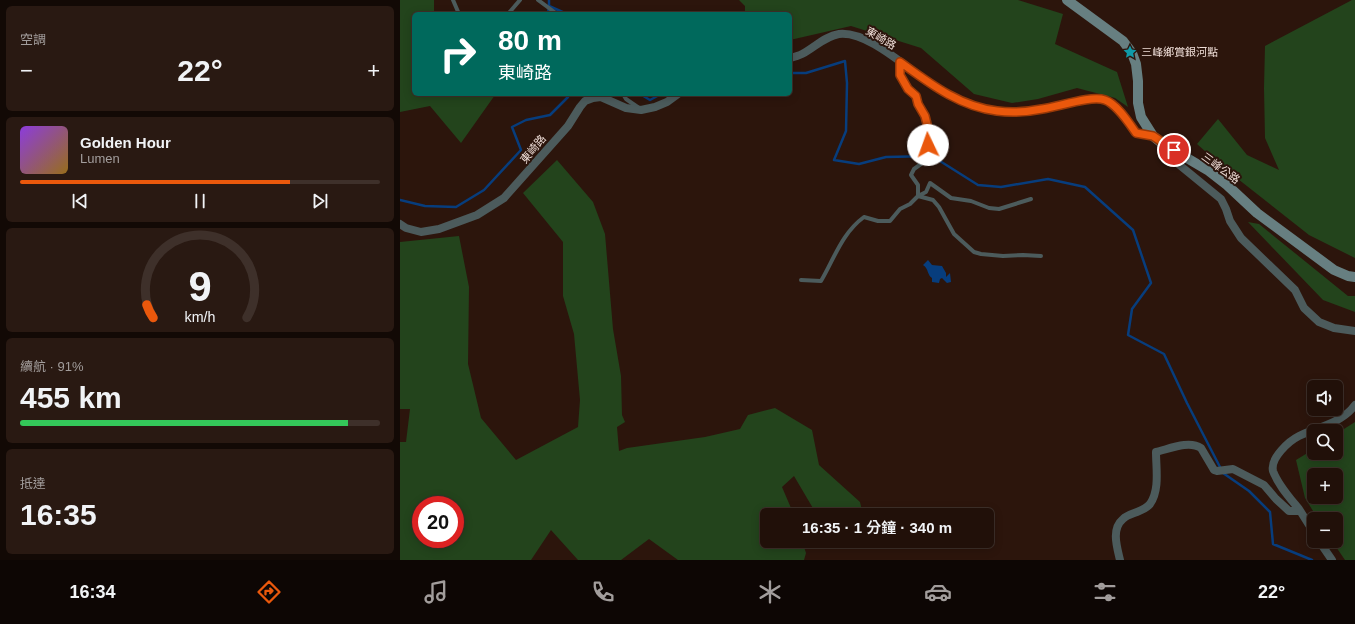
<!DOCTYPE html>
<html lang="zh-TW">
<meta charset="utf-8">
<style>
body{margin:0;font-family:Helvetica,"Noto Sans TC",sans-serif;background:#291912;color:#f1f3f6;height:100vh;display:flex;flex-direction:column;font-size:15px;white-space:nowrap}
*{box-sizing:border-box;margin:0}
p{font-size:13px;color:#a29d9c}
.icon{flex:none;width:22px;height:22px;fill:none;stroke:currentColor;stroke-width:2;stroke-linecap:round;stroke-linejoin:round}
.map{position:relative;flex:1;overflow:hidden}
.details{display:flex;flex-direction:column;gap:6px;padding:6px;background:#120905;width:400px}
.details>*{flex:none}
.banner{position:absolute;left:12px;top:12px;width:380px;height:84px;border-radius:6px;box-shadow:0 2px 10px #0003,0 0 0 1px #3e302a;background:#00695c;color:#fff;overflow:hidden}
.tools{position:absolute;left:907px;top:380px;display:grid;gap:8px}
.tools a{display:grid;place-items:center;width:36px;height:36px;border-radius:6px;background:#211009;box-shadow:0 2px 10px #0003,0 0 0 1px #3e302a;font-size:20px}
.speed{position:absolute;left:12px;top:496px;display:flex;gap:8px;font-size:20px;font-weight:700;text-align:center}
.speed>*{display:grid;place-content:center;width:52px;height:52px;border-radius:50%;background:#211009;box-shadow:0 2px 10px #0003,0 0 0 1px #3e302a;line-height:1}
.speed .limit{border:6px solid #d22;background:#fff;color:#111}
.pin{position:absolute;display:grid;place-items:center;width:34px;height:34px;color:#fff;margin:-17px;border:2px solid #fff;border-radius:50%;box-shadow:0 1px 4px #0007}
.me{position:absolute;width:44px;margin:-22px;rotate:357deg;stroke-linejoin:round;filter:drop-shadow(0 0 3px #0008)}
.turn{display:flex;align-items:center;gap:14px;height:84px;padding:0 20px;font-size:18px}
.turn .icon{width:52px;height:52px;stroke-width:2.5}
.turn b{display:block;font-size:28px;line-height:34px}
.big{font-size:30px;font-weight:600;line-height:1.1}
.details .card{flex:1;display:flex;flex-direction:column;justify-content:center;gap:6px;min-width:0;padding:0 14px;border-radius:6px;background:#291912}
.details .dial{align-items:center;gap:0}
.dial svg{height:104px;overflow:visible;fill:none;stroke:#3e302a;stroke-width:7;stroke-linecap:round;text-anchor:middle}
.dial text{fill:#f1f3f6;stroke:none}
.song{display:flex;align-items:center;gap:12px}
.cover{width:48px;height:48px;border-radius:6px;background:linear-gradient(135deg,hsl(270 70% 55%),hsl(40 70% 35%))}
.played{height:4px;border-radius:2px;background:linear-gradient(90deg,#ea580c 75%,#3e302a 75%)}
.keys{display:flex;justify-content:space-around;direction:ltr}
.heat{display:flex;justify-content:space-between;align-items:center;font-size:22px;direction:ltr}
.charge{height:6px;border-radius:3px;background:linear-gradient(90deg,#34c759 91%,#3e302a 0)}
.trip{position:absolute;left:360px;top:508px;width:234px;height:40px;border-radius:6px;background:#211009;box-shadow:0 2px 10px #0003,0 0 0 1px #3e302a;font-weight:600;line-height:40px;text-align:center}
.menu{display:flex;height:64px;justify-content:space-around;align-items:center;background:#0d0604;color:#a29d9c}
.menu .icon{width:28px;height:28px}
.menu .active{color:#ea580c}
.menu b{font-size:18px;color:#f1f3f6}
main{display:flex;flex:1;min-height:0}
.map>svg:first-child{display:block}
.green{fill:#23441c;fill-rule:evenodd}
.water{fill:#073d7d}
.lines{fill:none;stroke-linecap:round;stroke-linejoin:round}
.stream{stroke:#073d7d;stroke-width:2.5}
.lane{stroke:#4c5b5c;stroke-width:4}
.street{stroke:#4c5b5c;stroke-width:8}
.secondary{stroke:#677f81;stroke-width:10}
.route-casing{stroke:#983908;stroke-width:10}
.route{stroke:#ea580c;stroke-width:7}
.labels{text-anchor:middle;stroke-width:4;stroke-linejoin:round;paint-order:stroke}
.street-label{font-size:11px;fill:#eddcd6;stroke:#2c150c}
.poi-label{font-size:11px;fill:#eddcd6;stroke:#2c150c;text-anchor:start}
</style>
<main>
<section class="details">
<div class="card"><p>空調</p>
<div class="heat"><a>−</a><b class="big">22°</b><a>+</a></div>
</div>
<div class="card">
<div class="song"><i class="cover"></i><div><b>Golden Hour</b><p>Lumen</p></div></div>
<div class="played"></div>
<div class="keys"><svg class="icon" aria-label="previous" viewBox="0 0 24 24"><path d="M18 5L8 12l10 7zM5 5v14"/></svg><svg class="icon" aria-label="pause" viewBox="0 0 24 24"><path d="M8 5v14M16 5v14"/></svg><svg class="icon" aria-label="next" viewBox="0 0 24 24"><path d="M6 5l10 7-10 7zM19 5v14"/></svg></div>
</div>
<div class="card dial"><svg viewBox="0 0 100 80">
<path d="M14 69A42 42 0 1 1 86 69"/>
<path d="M14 69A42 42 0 0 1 9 59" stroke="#ea580c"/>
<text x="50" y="56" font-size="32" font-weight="700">9</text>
<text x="50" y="72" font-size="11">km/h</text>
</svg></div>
<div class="card"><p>續航 · 91%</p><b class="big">455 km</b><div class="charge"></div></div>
<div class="card"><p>抵達</p><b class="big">16:35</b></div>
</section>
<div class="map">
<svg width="955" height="560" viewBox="0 0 955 560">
<rect width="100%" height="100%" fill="#2c150c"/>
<path class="green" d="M0,0H34V14H14V94L95,95L61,143L30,106L0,112Z
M339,0H618L663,14L655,44L717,72L728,107L715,98L677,88L638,99L612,103L574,94L521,48L451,26L390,40V14H345V6Z
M952,0H955V258L909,235L824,168L797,144L818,119L847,155L879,170L865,138L864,88L865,46Z
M157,160L193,202L205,234L213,329L221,376L222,415L225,422L217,427L219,451L227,448L305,437L340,429L348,415L375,408L412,430L419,465L460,502L463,515H417L394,476L382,487L394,515H367V541H402L406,553L404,560H278L249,539L221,560H178L151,530L131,560H0V442H6L10,409H0V242L59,236L69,287L68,364L81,418L116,460L178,427L180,400L174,334L163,296V242L123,193ZM21,505H55V539H21Z
M848,222L859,224L948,296H955V312L923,300Z
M955,422V560H945L932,541H936V519H918L905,498L896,460L914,449V453H936V434ZM914,475H936V497H914Z"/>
<path class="water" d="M528,260L532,265L542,266L546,273V277L550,273L551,282L547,283L542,278L540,279L539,283L532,282V278C527,275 529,269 523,265Z"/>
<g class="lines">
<path class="stream" d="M149,0V6
M148,14L149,6L167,14
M390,73H406L445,61L447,83L446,131L434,160L459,164L486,157L532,156L578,185L601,187L648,179L685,187L733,230L751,283L732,309L728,335L764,354L787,403L821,469
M240,94L250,100L261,94
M0,200L25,206L56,207L84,190L121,150L112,127L126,120L150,115L168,97L166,94
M823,473L849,491L870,512L873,544L912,560"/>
<path class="lane" d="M53,0L59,14
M138,0L157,14
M108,14L120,0
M223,94L226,99L239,108
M631,199L599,209L589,208L571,201L551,198L530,183L526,192L518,196L533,200L539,207L554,234L574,252L581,254L603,256L623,255L641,256
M401,280L421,281C434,259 442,233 464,217L478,221H490L500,209L510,204L518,196V185L511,175L514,169L521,164L528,155V128L525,116L518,104L516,96L508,89L500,75V62"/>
<path class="street" d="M390,58C394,57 398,56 402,54C414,48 425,36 439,34C472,30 519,81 549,95C563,102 579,108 594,111C610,114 627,112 643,109C658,106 691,95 705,100C717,105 729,123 736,133L753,136
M765,147L777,163L821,199L826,209L830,221L841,238L895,290L904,308L919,322L934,328L955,331
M0,224L6,228L21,232L39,229L77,215L104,198L168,126L180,107L185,101L193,98L201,97L226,108L241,110L255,107L267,102L278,94
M914,533C909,525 904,517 899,509C890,498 878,485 873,471C870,458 889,441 899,436C918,427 942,423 955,405
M919,541L932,560
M720,560C717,547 711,529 723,519C727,515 732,514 737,512C742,510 747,508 750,504C760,490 756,468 756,452C769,449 789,440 801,448L814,470L817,471L833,469L864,485L876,499L889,511H900"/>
<path class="secondary" d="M667,0L723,41L732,53L736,64L738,81V103L741,117L753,136L763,144L809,171L827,185L857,213L934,270L948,276L955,277"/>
</g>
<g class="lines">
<g class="route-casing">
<path id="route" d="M528,145V128L525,116L518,104L516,96L508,89L500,75V62C529,83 560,107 597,111C612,113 627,112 642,109C658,107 691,95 705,100C717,104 729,123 736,133L753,136L774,150"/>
</g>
<use href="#route" class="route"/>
</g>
<defs>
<g id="sight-bare" transform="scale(1.08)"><path d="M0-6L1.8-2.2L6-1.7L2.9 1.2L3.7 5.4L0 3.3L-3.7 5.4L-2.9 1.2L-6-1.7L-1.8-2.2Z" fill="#0f9aa8" stroke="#2c150c" stroke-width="2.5" paint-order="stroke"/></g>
</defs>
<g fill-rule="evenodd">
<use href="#sight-bare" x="730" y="52"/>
</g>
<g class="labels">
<g class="street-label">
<text transform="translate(481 38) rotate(30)" y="4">東崎路</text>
<text transform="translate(133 149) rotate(-50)" y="4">東崎路</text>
<text transform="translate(821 168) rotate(36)" y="4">三峰公路</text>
</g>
<g class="poi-label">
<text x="741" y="56">三峰鄉賞銀河點</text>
</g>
</g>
</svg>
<div class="tools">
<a><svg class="icon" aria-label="sound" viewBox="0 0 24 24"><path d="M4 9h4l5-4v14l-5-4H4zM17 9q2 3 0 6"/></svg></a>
<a><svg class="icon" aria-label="search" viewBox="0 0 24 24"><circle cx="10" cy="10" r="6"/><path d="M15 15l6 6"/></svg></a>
<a>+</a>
<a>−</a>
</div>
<div class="speed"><div class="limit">20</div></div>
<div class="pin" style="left:774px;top:150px;background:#d93025"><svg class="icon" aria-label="arrive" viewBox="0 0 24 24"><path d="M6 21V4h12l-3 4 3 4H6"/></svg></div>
<svg class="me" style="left:528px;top:145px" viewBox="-20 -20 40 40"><circle r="19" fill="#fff"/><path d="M0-13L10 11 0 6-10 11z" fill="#ea580c"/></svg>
<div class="trip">16:35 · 1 分鐘 · 340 m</div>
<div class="banner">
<div class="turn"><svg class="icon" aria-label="right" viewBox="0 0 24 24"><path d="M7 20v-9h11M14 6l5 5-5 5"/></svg><div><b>80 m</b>東崎路</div></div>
</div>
</div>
</main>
<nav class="menu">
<b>16:34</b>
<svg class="icon active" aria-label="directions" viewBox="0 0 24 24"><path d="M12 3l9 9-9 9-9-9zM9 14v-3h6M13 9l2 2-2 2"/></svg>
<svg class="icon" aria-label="music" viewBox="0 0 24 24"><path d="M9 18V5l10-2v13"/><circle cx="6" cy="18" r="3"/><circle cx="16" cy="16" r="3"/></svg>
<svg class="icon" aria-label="phone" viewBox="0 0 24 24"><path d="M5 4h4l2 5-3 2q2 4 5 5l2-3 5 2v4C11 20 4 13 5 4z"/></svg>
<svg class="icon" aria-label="climate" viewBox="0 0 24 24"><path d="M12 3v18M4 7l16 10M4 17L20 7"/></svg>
<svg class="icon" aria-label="car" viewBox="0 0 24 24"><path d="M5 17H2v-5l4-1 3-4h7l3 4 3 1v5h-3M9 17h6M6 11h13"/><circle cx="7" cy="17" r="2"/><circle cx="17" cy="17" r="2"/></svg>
<svg class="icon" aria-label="filters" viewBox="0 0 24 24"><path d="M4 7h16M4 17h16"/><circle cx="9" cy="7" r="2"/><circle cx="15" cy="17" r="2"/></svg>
<b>22°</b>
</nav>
